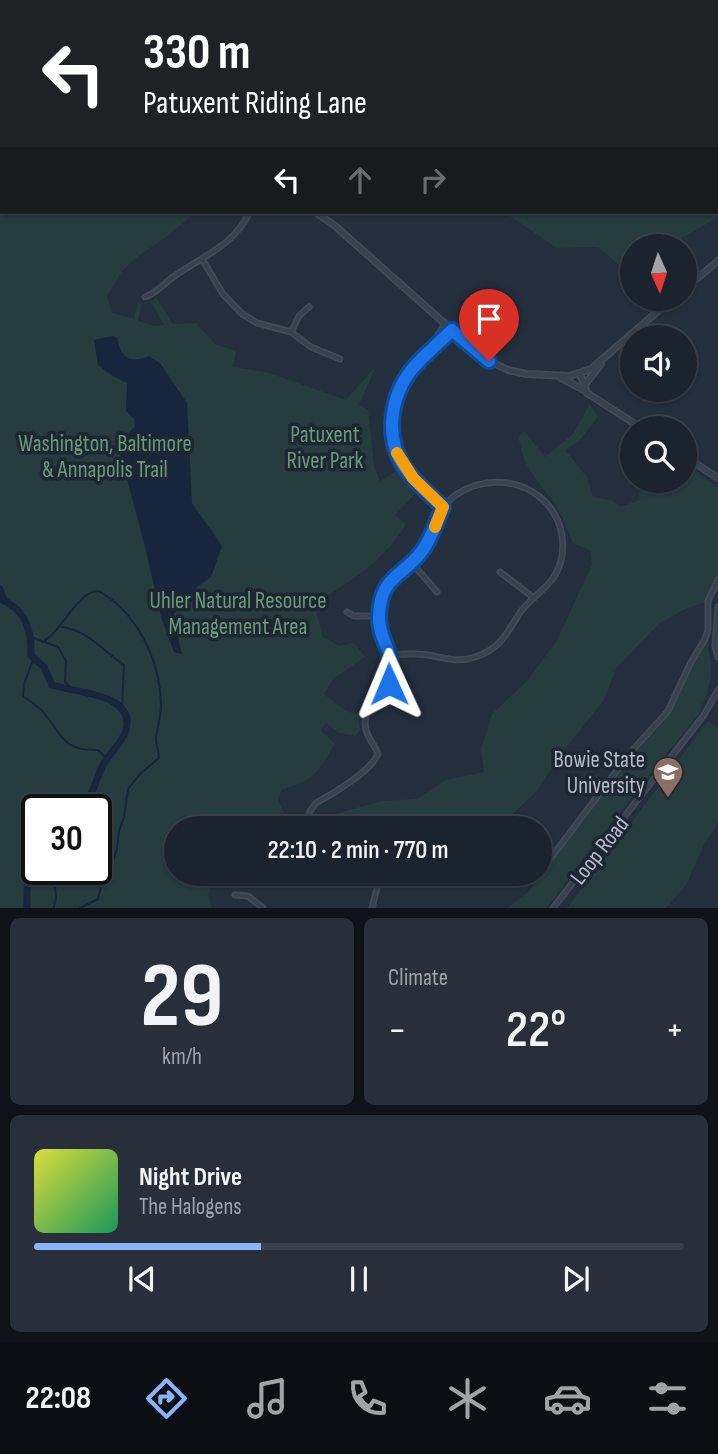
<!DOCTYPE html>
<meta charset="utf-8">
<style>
body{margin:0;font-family:"Sofia Sans Condensed",sans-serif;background:#282f3a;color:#f1f3f6;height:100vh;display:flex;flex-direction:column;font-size:26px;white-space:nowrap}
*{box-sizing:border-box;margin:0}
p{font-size:23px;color:#a0a4aa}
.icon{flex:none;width:38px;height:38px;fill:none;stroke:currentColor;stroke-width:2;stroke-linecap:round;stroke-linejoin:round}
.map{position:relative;height:908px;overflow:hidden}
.drawer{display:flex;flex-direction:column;gap:10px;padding:10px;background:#0f1319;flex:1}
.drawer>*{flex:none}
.top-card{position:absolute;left:0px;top:0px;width:719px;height:214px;box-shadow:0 2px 5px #0004,0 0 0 2px #39404a;background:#202124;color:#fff;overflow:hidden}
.needle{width:46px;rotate:177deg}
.fabs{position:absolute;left:620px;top:234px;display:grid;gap:14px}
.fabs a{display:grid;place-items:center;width:77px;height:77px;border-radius:50%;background:#1b232e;box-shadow:0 2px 5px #0004,0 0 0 2px #39404a;font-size:35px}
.speed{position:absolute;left:21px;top:794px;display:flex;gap:14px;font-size:35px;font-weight:700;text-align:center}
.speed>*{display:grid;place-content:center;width:91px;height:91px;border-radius:50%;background:#1b232e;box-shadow:0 2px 5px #0004,0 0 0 2px #39404a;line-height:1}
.speed .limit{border:4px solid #111;border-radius:10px;background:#fff;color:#111}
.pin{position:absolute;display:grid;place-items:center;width:60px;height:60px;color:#fff;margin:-72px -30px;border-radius:50% 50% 50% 0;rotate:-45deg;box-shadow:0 0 7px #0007}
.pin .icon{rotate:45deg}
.me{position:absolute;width:77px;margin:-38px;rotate:359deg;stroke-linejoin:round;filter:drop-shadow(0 0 5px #0008)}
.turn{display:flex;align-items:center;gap:24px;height:147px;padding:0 28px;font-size:32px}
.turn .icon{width:91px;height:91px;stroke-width:2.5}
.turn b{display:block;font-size:49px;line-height:60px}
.lanes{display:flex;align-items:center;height:66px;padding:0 28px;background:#0003;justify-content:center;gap:35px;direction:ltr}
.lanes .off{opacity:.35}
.big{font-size:52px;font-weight:600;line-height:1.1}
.drawer .card{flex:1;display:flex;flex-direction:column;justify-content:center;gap:10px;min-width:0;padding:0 24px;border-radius:10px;background:#282f3a}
.drawer .dial{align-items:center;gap:0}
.dial b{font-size:91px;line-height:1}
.song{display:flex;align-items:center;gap:21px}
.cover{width:84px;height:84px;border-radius:10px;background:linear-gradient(135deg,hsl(60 70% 55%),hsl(150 70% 35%))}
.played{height:7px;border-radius:4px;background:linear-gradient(90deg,#8bb3f7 35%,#39404a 35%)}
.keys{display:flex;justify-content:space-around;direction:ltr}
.heat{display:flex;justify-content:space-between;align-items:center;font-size:38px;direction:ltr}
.drawer .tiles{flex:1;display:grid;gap:10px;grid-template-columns:1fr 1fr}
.card:last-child{grid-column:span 2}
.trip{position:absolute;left:164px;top:816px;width:388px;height:70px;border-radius:35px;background:#1b232e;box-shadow:0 2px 5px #0004,0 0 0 2px #39404a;font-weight:600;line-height:70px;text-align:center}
.tabs{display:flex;height:112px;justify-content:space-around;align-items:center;background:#0b0e12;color:#a0a4aa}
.tabs .icon{width:49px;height:49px}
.tabs .on{color:#8bb3f7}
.tabs b{font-size:32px;color:#f1f3f6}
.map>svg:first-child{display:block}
.green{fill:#263c3f;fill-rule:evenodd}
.water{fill:#17263c}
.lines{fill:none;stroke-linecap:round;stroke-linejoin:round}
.stream{stroke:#17263c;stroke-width:2}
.river{stroke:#17263c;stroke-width:7}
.minor-casing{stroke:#414a57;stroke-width:7}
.tertiary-casing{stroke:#414a57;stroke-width:8}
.minor{stroke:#38414e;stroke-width:3.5}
.tertiary{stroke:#38414e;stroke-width:4.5}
.route-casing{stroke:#114b97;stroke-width:18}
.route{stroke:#1a73e8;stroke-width:12}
.slow{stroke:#f59e0b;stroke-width:12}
.labels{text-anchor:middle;stroke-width:7;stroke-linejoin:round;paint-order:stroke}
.park-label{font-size:23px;fill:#6b9a77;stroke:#1d2633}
.poi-label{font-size:23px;fill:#b4bcc9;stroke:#1d2633;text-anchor:end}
.street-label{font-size:23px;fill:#b4bcc9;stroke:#1d2633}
</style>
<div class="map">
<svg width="718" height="908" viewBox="0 0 718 908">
<rect width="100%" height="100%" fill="#242f3e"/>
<path class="green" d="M0,0H208L2,2V212H195L169,235L137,257L122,271L107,296L112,313L134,319L138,302L141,305L138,321L154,326L164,325L151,302L156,297L173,324L196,323L215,344L236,351L233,367L269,373L346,400L376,366L359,405L368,410L374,466L380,481L402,468L419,490L395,515L406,524C386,559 352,581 318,601L316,611L323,637L339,646L354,643L365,657L333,679L324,694L346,711L358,714L360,730L356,736L339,733L326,723L321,730L335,744C316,773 317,780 282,789L278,800L287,819L313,820L382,801L417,799L446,780L484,772L481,749L492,714L528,680L557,640L592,565L591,551L573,543C567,530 562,515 554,503C538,480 522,467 519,437L524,431L545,457L573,434L590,404L598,417L579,441L565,450L587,477L593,497L613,501L620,507L640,500L636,481H684V464L718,487V590L705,602L685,609L660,623L617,667L604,700L560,755L536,792L500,826L177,828V873H233L238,881L212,887L208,894L212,908H0ZM37,810H96V870H37Z
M368,0H718V217L679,240L681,247H632V276L598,247L557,248L504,212H718V2H367Z
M707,641C714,673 712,686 698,715L584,857L547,908H508L528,892L581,820L584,821L618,771L661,725Z
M708,721L718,728V823L705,843L686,885L666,908H567Z"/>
<path class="water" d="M113,336L117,338C121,358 130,364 149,356L160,363L187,403L192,503L222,546L211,577L197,587L173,615L182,654L174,652L161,617L145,547L118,445L135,426L134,419L126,411L127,383L113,376L98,365L94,340Z"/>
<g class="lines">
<path class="stream" d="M62,627C88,630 103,651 124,665L122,708
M31,637L58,647L66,661L65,682L74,691
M42,642C61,633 79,589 99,591C138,614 160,660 161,705C161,716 158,726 156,737C155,743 159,751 159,758L140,774L128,789L124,817L119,831L117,849L112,863L103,879L98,899L80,908
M33,660L24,684L23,696C31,702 39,706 45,714C63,738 65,751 98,750L107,759
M53,870L56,897L54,908"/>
<path class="river" d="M0,589L4,600
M0,599C26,609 32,631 31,656L44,667L52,685C74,693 136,693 126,730C121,745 109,753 102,767C94,784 93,801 74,810
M27,908V886L30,878L42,870"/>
<g class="minor-casing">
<path id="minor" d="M250,2L251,0
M202,259L223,294L241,313L257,323L291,332L311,347L340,359
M145,297C157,293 165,282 176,275C206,254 232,247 250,212
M291,332L299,316L309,307
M427,351L445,324
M443,507C430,495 416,483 405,468C366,412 413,367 452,330
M412,563L437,592
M500,572L534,598
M718,607L715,646L718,657
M347,612L354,616H379
M305,828L310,811L316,803C333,794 371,771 378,754C375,745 368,739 366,730C360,705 386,703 391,676C393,663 390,653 385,640C376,618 378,595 394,576C400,569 409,566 415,560C435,541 434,509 457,494C508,462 574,499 561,561C555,584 536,593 522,610C507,631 503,648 475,657C458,663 445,658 428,655C416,653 403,654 391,655
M541,867H544L631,752L668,711L690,664L705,639L708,630V601L718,580
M349,873C360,885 374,881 385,873
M235,895L248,896L263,908
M372,908L379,880
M553,908L704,715L718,690"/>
</g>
<g class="tertiary-casing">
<path id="tertiary" d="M0,17L2,18
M315,212L334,225L452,330L489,361L508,370L526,374L570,376L591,369L672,299
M684,289L718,261
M580,374L587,393L643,429
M561,378L584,390
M585,388L586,383L601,364
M684,456L718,478"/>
</g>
<use href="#minor" class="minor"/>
<use href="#tertiary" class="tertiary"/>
</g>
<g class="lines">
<g class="route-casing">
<path id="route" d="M389,684C397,650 378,642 379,616C380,576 404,576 422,551C432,538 436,522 443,507C430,495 416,483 405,468C384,438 390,396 413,368C425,354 439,343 452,330L489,361"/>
</g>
<use href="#route" class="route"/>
<path class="slow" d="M397,453L413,478L443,507L435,527"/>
</g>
<defs>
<g id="university-pin" transform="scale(1.575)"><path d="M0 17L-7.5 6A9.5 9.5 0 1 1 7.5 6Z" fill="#8d6e63" stroke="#1d2633"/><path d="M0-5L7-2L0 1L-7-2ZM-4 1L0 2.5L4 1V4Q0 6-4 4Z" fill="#fff"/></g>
</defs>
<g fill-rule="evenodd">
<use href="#university-pin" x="668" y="772"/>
</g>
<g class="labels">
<g class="park-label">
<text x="325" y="442">Patuxent<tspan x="325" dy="26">River Park</tspan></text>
<text x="105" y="451">Washington, Baltimore<tspan x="105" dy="26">&amp; Annapolis Trail</tspan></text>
<text x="238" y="608">Uhler Natural Resource<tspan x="238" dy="26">Management Area</tspan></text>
</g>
<g class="poi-label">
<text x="645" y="767">Bowie State<tspan x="645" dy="26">University</tspan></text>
</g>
<g class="street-label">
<text transform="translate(599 850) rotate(-52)" y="8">Loop Road</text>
</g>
</g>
</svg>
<div class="fabs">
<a><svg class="needle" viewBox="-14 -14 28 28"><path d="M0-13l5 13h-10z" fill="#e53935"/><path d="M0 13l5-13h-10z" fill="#a0a4aa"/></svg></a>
<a><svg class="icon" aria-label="sound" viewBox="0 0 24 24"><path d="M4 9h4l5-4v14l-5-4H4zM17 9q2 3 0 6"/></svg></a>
<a><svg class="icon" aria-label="search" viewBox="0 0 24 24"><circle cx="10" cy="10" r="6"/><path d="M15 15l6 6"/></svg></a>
</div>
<div class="speed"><div class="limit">30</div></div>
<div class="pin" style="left:489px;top:361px;background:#d93025"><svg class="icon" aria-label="arrive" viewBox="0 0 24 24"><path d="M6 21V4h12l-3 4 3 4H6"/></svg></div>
<svg class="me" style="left:389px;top:684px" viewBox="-20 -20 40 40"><path d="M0-17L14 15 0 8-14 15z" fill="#1a73e8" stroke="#fff" stroke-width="4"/></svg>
<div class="trip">22:10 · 2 min · 770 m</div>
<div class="top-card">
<div class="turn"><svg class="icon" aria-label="left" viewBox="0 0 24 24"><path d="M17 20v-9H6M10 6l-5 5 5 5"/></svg><div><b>330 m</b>Patuxent Riding Lane</div></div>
<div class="lanes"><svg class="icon" aria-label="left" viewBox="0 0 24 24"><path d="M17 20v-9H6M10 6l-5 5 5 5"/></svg><svg class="icon off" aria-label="ahead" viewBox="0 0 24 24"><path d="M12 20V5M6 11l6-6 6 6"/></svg><svg class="icon off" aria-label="right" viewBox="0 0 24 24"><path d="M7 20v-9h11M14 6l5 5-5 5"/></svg></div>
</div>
</div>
<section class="drawer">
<div class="tiles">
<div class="card dial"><b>29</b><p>km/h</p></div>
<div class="card"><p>Climate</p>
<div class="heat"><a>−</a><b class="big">22°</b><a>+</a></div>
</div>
<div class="card">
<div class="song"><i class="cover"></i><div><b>Night Drive</b><p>The Halogens</p></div></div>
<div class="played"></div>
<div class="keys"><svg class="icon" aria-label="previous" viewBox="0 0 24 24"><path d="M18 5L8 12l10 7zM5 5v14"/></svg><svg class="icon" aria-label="pause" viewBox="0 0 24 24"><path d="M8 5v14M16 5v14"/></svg><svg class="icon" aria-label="next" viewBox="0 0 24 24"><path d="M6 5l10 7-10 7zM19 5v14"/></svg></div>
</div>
</div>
</section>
<nav class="tabs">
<b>22:08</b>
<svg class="icon on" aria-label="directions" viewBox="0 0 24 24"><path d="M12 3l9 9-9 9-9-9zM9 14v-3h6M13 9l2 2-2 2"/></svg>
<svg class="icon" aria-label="music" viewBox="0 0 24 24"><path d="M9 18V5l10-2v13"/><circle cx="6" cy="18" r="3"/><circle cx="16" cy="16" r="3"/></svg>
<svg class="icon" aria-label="phone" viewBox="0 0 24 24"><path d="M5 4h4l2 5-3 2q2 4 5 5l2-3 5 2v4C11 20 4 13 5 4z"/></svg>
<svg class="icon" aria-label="climate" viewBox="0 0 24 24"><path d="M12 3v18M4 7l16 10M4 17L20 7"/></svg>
<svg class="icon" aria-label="car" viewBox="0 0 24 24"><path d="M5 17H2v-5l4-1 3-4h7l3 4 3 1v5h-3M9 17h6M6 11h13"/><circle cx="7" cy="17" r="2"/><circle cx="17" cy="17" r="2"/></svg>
<svg class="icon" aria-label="filters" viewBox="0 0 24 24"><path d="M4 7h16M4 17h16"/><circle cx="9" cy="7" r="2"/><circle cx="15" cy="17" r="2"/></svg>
</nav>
